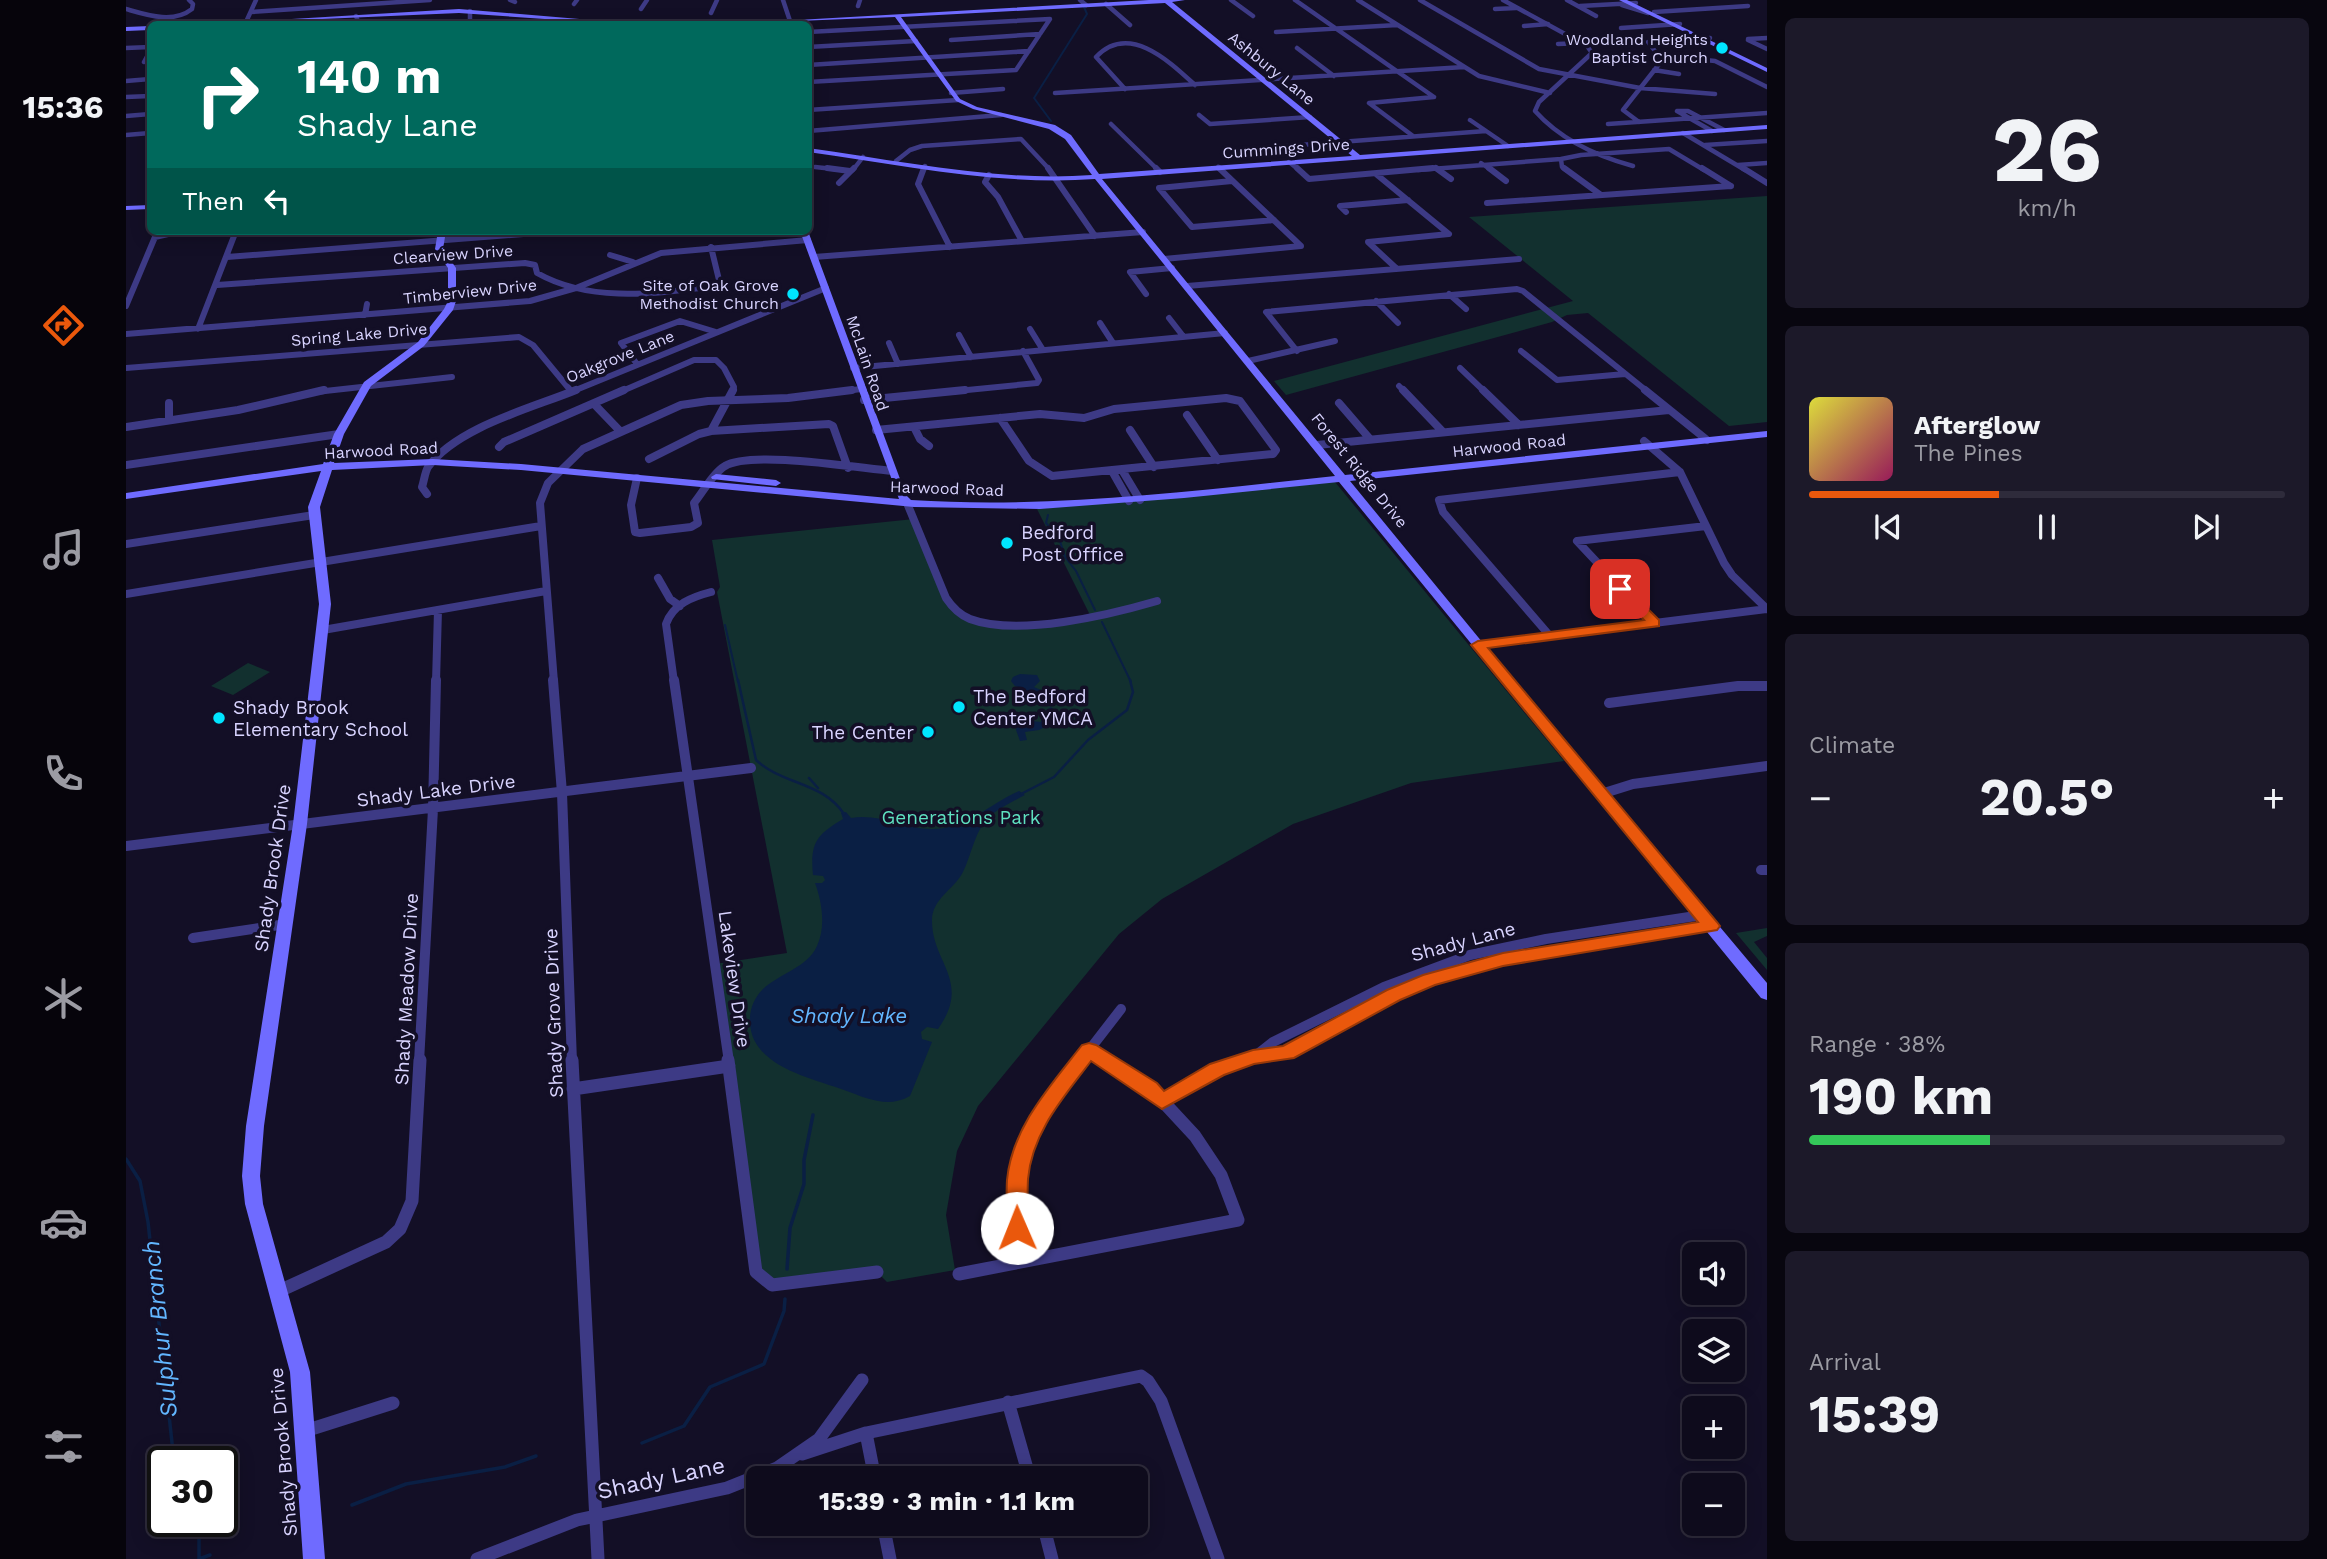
<!DOCTYPE html>
<meta charset="utf-8">
<style>
body{margin:0;font-family:"Work Sans",sans-serif;background:#1c1929;color:#f1f3f6;height:100vh;display:flex;flex-direction:column;font-size:26px;white-space:nowrap}
*{box-sizing:border-box;margin:0}
p{font-size:23px;color:#9b9ba3}
.icon{flex:none;width:38px;height:38px;fill:none;stroke:currentColor;stroke-width:2;stroke-linecap:round;stroke-linejoin:round}
.map{position:relative;flex:1;overflow:hidden}
.details{display:flex;flex-direction:column;gap:18px;padding:18px;background:#08060f;width:560px}
.details>*{flex:none}
.guide{position:absolute;left:21px;top:21px;width:665px;height:214px;border-radius:10px;box-shadow:0 4px 18px #0003,0 0 0 2px #2e2b3b;background:#00695c;color:#fff;overflow:hidden}
.controls{position:absolute;left:1556px;top:1242px;display:grid;gap:14px}
.controls a{display:grid;place-items:center;width:63px;height:63px;border-radius:10px;background:#0e0b1c;box-shadow:0 4px 18px #0003,0 0 0 2px #2e2b3b;font-size:35px}
.speed{position:absolute;left:21px;top:1446px;display:flex;gap:14px;font-size:35px;font-weight:700;text-align:center}
.speed>*{display:grid;place-content:center;width:91px;height:91px;border-radius:50%;background:#0e0b1c;box-shadow:0 4px 18px #0003,0 0 0 2px #2e2b3b;line-height:1}
.speed .limit{border:4px solid #111;border-radius:10px;background:#fff;color:#111}
.pin{position:absolute;display:grid;place-items:center;width:60px;height:60px;color:#fff;margin:-30px;border-radius:14px;box-shadow:0 4px 10px #0006}
.me{position:absolute;width:77px;margin:-38px;rotate:359deg;stroke-linejoin:round;filter:drop-shadow(0 0 5px #0008)}
.turn{display:flex;align-items:center;gap:24px;height:147px;padding:0 35px;font-size:32px}
.turn .icon{width:91px;height:91px;stroke-width:2.5}
.turn b{display:block;font-size:49px;line-height:60px}
.then{display:flex;align-items:center;height:66px;padding:0 35px;background:#0003;gap:14px;font-size:26px}
.big{font-size:52px;font-weight:700;line-height:1.1}
.details .tile{flex:1;display:flex;flex-direction:column;justify-content:center;gap:10px;min-width:0;padding:0 24px;border-radius:10px;background:#1c1929}
.details .dial{align-items:center;gap:0}
.dial b{font-size:91px;line-height:1}
.song{display:flex;align-items:center;gap:21px}
.cover{width:84px;height:84px;border-radius:10px;background:linear-gradient(135deg,hsl(60 70% 55%),hsl(330 70% 35%))}
.played{height:7px;border-radius:4px;background:linear-gradient(90deg,#ea580c 40%,#2e2b3b 40%)}
.keys{display:flex;justify-content:space-around;direction:ltr}
.heat{display:flex;justify-content:space-between;align-items:center;font-size:38px;direction:ltr}
.charge{height:10px;border-radius:5px;background:linear-gradient(90deg,#34c759 38%,#2e2b3b 0)}
.trip{position:absolute;left:620px;top:1466px;width:402px;height:70px;border-radius:10px;background:#0e0b1c;box-shadow:0 4px 18px #0003,0 0 0 2px #2e2b3b;font-weight:700;line-height:70px;text-align:center}
main{display:flex;flex:1;min-height:0}
.tab-bar{display:flex;flex-direction:column;width:126px;justify-content:space-around;align-items:center;background:#06040b;color:#9b9ba3}
.tab-bar .icon{width:49px;height:49px}
.tab-bar .active{color:#ea580c}
.tab-bar b{font-size:32px;color:#f1f3f6}
.map>svg:first-child{display:block}
.green{fill:#12302f}
.water{fill:#0a1f44}
.lines{fill:none;stroke-linecap:round;stroke-linejoin:round}
.stream-far2{stroke:#0a1f44;stroke-width:2}
.stream-far1{stroke:#0a1f44;stroke-width:2.5}
.stream{stroke:#0a1f44;stroke-width:3.5}
.street-far4{stroke:#3d3a85;stroke-width:4.5}
.street-far3{stroke:#3d3a85;stroke-width:6}
.street-far2{stroke:#3d3a85;stroke-width:8}
.street-far1{stroke:#3d3a85;stroke-width:10}
.street{stroke:#3d3a85;stroke-width:13}
.secondary{fill:#6f6bff;fill-rule:evenodd}
.route{fill:#ea580c;stroke:#983908;stroke-width:2}
.poi-dot{fill:#00e5ff;stroke:#130f26;stroke-width:2.5}
.labels{text-anchor:middle;stroke-width:7;stroke-linejoin:round;paint-order:stroke}
.far-poi-label{font-size:16px;fill:#d9d4ff;stroke:#130f26;text-anchor:end}
.far-street-label{font-size:16px;fill:#d9d4ff;stroke:#130f26}
.poi-label{font-size:19px;fill:#d9d4ff;stroke:#130f26;text-anchor:start}
.street-label{font-size:19px;fill:#d9d4ff;stroke:#130f26}
.park-label{font-size:19px;fill:#5fe0c0;stroke:#130f26}
.water-label{font-size:21px;font-style:italic;fill:#62b6ff;stroke:#130f26}
.near-street-label{font-size:23px;fill:#d9d4ff;stroke:#130f26}
.near-water-label{font-size:24px;font-style:italic;fill:#62b6ff;stroke:#130f26}
</style>
<main>
<nav class="tab-bar">
<b>15:36</b>
<svg class="icon active" aria-label="directions" viewBox="0 0 24 24"><path d="M12 3l9 9-9 9-9-9zM9 14v-3h6M13 9l2 2-2 2"/></svg>
<svg class="icon" aria-label="music" viewBox="0 0 24 24"><path d="M9 18V5l10-2v13"/><circle cx="6" cy="18" r="3"/><circle cx="16" cy="16" r="3"/></svg>
<svg class="icon" aria-label="phone" viewBox="0 0 24 24"><path d="M5 4h4l2 5-3 2q2 4 5 5l2-3 5 2v4C11 20 4 13 5 4z"/></svg>
<svg class="icon" aria-label="climate" viewBox="0 0 24 24"><path d="M12 3v18M4 7l16 10M4 17L20 7"/></svg>
<svg class="icon" aria-label="car" viewBox="0 0 24 24"><path d="M5 17H2v-5l4-1 3-4h7l3 4 3 1v5h-3M9 17h6M6 11h13"/><circle cx="7" cy="17" r="2"/><circle cx="17" cy="17" r="2"/></svg>
<svg class="icon" aria-label="filters" viewBox="0 0 24 24"><path d="M4 7h16M4 17h16"/><circle cx="9" cy="7" r="2"/><circle cx="15" cy="17" r="2"/></svg>
</nav>
<div class="map">
<svg width="1641" height="1559" viewBox="0 0 1641 1559">
<rect width="100%" height="100%" fill="#130f26"/>
<path class="green" d="M1641,196V422L1603,426L1462,313L1441,315L1426,322L1160,395L1148,381L1447,301L1343,217Z
M1209,482L1438,761L1285,783L1167,824L1036,899L993,934L852,1106L831,1151L820,1215L829,1270L761,1282L751,1272L656,1285L630,1272L589,964L661,953L591,592L594,587L586,540L788,519C797,540 808,581 821,599C848,637 924,620 964,615L911,509Z
M122,663L144,672L107,695L85,686Z
M1641,928V936L1628,942L1641,958V970L1610,933Z"/>
<path class="water" d="M894,674L911,675L914,681L908,687L915,690L926,689L927,696L922,698L915,695L897,696L896,688L889,686L885,681L887,677Z
M925,707L930,712L927,723L913,730L899,732L901,740L894,741L890,730L891,723L897,720L915,722V714Z
M893,791L899,795C886,802 872,808 862,818C848,833 846,854 837,872C828,890 806,898 806,921C806,963 846,981 812,1029L801,1027L795,1032L796,1039L806,1042L784,1096C762,1109 740,1098 718,1090C684,1078 626,1066 624,1023C623,1010 628,998 637,989C653,974 682,967 691,946C700,927 696,902 689,883H696L699,880L697,876L687,875C684,843 690,835 717,819L715,813L720,812L725,818C754,813 777,829 805,829C839,830 863,804 893,791Z"/>
<g class="lines">
<path class="stream-far2" d="M925,121L908,98L961,14L958,7
M922,515L920,523L933,538L939,557L950,571L969,610
M976,622L1005,682
M599,625L612,682"/>
<path class="stream-far1" d="M612,680L630,760C657,785 697,782 718,814
M683,778L692,788
M895,794L928,777L962,740L1001,710L1007,692L1004,680"/>
<path class="stream" d="M0,1159L14,1181L22,1222L48,1461
M661,1269L664,1228L678,1184V1160L687,1115
M516,1443L558,1426L584,1387L638,1364L658,1311L659,1299
M226,1505L280,1484L379,1467L410,1456
M69,1521L73,1532V1559
M73,1559L84,1555"/>
<path class="street-far4" d="M384,0L389,2
M657,0L664,21
M954,0L960,5
M1105,0L1127,16
M1169,0L1308,97
M1232,0L1353,76L1424,93
M1294,0L1413,69L1514,88L1589,94
M1377,0L1461,46L1466,53L1413,102L1409,111C1435,140 1470,156 1507,166
M1441,0L1470,16
M448,4L451,0
M980,4L1004,25
M1496,5L1522,13
M732,6L734,0
M1454,6L1510,3
M0,9C21,15 47,24 66,9L67,4L63,0
M515,9L521,0
M1369,9L1390,8
M344,11V24
M125,12L304,0
M1528,12L1622,6
M585,13L591,0
M230,16L233,24
M120,22L130,0
M461,24H468
M1398,26L1422,24
M1495,28L1554,24
M682,32L924,19L890,70L682,82
M1150,32L1271,25
M1622,39L1641,38
M825,40L914,34
M1622,40L1641,49
M1432,44L1456,43
M682,47L790,41
M0,48L24,47
M1171,48L1208,76
M1532,55L1589,61L1641,87
M18,62L24,51
M682,65L903,51
M1528,70L1553,74
M0,81L24,79
M999,89L970,57C1003,22 1044,62 1069,85
M825,93L877,89
M929,93L1338,67
M0,97L24,96
M682,110L832,100
M1073,115L1084,124L1184,117
M0,116L24,114
M1344,120L1382,146
M1513,122L1497,110L1534,63L1532,55L1522,42L1584,38
M985,124L1032,170
M1482,124L1641,113
M682,131L875,115
M1586,131L1551,111H1562L1598,130
M1557,133L1619,170
M0,135L24,133
M1287,136L1243,103L1308,97
M1579,145L1641,141
M1107,150L1360,131
M770,161L784,150L796,146L895,139L924,170
M1163,162L1173,170
M1355,163L1365,170
M1612,165L1641,163
M689,167L717,170
M1092,167L1095,170
M1309,168L1312,170
M727,170L737,157
M797,170L799,166
M1292,170L1435,159
M1440,170L1436,167L1435,159L1455,155L1543,149L1578,170"/>
<path class="street-far3" d="M701,168L724,171
M798,168L792,184L824,247
M922,168L969,236
M1030,168L1034,172
M1171,168L1183,179L1307,168
M1310,168L1325,179
M1363,168L1380,181
M1438,168L1475,195
M1576,168L1605,186
M1617,168L1641,183
M1250,174L1323,234L1242,242L1270,268
M863,175L859,182L872,197L896,241
M1106,181L1033,188L1066,227L1148,220
M713,183L728,168
M1361,203L1605,186
M1220,212L1214,206L1282,200
M484,255L507,262
M101,257L435,231
M688,257L1017,232
M1038,259L1175,246L1093,168
M91,285L399,263L409,265L411,273C466,304 532,293 592,286L594,284L585,247
M1061,286L1393,259
M1020,294L1004,272L1046,268
M1323,294L1340,309
M1250,301L1272,323
M0,306L29,237L55,231
M239,315L241,304
M1043,318L1057,336
M974,323L987,343
M72,329L110,231
M904,329L917,350
M0,334L404,301L450,288L535,253L682,240
M833,335L845,357
M763,343L772,364
M1171,351L1140,312L1391,289L1397,291L1522,392
M1395,351L1431,380L1499,374
M1122,361L1209,341
M511,364L495,343L554,321L590,332
M0,368L393,337L407,345L445,391
M727,368L1099,333
M1334,368L1359,392
M1273,386L1279,392
M190,392L326,377
M445,392L700,288
M494,392L568,360H590L598,368L608,387L607,392
M712,392L735,389
M821,392L911,383L913,380L897,351"/>
<path class="street-far2" d="M1277,390L1317,432
M1357,390L1393,425
M1519,390L1581,440
M738,400L839,390
M43,403V420
M1213,403L1244,439
M469,405L493,430
M1061,415L1092,460
M0,427L112,410L198,390
M788,427L794,439L803,446
M750,430L914,414L958,418L988,409L1100,398L1114,401L1150,450L1147,454L926,476L903,461L874,418
M1004,430L1028,467
M585,431L703,424L707,426L722,468
M1518,441L1554,472L1598,563L1606,575L1641,609
M1191,445L1543,410
M373,447L378,442L498,390
M523,459L573,434L585,431L607,390
M0,465L213,434
M996,470L1014,500
M986,471L1003,501
M511,478L505,505L509,532L514,533L565,527L572,523L568,503C577,492 587,473 599,466C625,450 732,468 766,471
M301,494L296,487C298,481 299,472 302,467C331,427 406,408 450,390
M781,503L820,598C826,607 834,615 844,619C892,637 983,615 1031,601
M0,544L188,515
M532,578L544,599L554,606
M0,594L415,526
M1528,623L1451,541L1580,526
M197,630L420,591
M1424,636L1317,512L1313,500L1554,472
M1352,645L1641,609
M310,682L312,610
M428,682L414,503L422,483L457,449L555,405L582,401L662,398L726,390
M548,682L540,624C547,604 566,597 585,592"/>
<path class="street-far1" d="M427,680L436,793L446,1062
M548,680L603,1062
M1483,703L1612,686H1641
M1475,794L1507,784L1641,766
M0,846L625,768
M1635,870H1641
M67,938L160,924
M963,1050L982,1062
M1128,1057L1147,1042L1258,987L1344,955L1420,939L1576,915
M293,1062L307,809L310,680
M954,1062L995,1009
M1113,1062L1127,1057L1161,1053L1268,995L1303,980L1377,960L1585,926"/>
<path class="street" d="M446,1060L472,1559
M602,1060L630,1272L646,1285L751,1272
M447,1089L603,1066
M1036,1101L1091,1070L1117,1060
M899,1259C896,1243 891,1227 890,1211C887,1148 919,1107 955,1060
M833,1274L1112,1220L1095,1175L1069,1136L1030,1094L979,1060
M151,1292L260,1242L274,1229L286,1201L294,1060
M882,1402L904,1479
M179,1431L267,1403
M740,1433L749,1479
M676,1454L740,1433L1015,1376L1022,1381L1035,1401L1092,1559
M757,1524L764,1559
M917,1524L926,1559
M351,1559L451,1520L601,1488L651,1468L693,1439L736,1380"/>
<path class="secondary" d="M1023,0H1059L1046,2L1234,155L1641,125V129L976,179L1219,475L1641,431V437L1224,481L1412,710L1641,983V1000L1635,998L1213,482L1058,498L914,509L788,507L395,470L307,465L206,470L194,507L205,604L181,824L138,1126L134,1176L137,1204L184,1372L199,1559H177L164,1372L119,1204L116,1176L120,1126L167,824L193,604L182,507L195,471L0,499V493L197,464L208,434L238,382L292,342L318,309L322,301V268L309,249L312,231H320L317,249L330,268V301L327,310L298,346L245,386L218,434L208,463L307,459L395,464L773,499L674,231H682L780,495L785,500C926,509 1068,491 1209,476L969,179C873,186 777,165 682,152V148C776,161 872,182 966,175L939,139L923,129L847,109L830,101L769,17L600,24ZM1039,3L1226,156L973,174L945,135L929,125L851,107L834,99L775,17Z
M1493,0H1501L1641,68V72Z
M333,9L513,24H492L333,13L80,24Z
M24,26V30L0,31V27Z
M24,205V209L0,210V206Z
M590,474L650,480L655,483L650,486L586,479L585,477Z"/>
</g>
<path class="route" d="M1494,584L1499,586L1533,620V626L1362,648L1591,922L1594,926L1591,930L1377,966L1309,985L1274,1000L1168,1058L1128,1064L1098,1075L1036,1109L965,1061C938,1097 906,1132 902,1179C901,1195 902,1212 902,1228L899,1235L891,1237L884,1235L881,1228C881,1212 880,1196 881,1180C886,1127 925,1085 956,1045L963,1043L970,1045L1031,1083L1038,1091L1084,1064L1127,1050L1157,1046L1261,990L1297,975L1377,953L1572,922L1345,645L1352,641L1518,620L1488,589Z"/>
<g class="poi-dot">
<circle cx="1596" cy="48" r="7"/>
<circle cx="667" cy="294" r="7"/>
<circle cx="881" cy="543" r="7"/>
<circle cx="833" cy="707" r="7"/>
<circle cx="93" cy="718" r="7"/>
<circle cx="802" cy="732" r="7"/>
</g>
<g class="labels">
<g class="far-poi-label">
<text x="1582" y="45">Woodland Heights<tspan x="1582" dy="18">Baptist Church</tspan></text>
<text x="653" y="291">Site of Oak Grove<tspan x="653" dy="18">Methodist Church</tspan></text>
</g>
<g class="far-street-label">
<text transform="translate(1146 68) rotate(39)" y="6">Ashbury Lane</text>
<text transform="translate(1160 148) rotate(-4)" y="6">Cummings Drive</text>
<text transform="translate(327 254) rotate(-4)" y="6">Clearview Drive</text>
<text transform="translate(344 291) rotate(-6)" y="6">Timberview Drive</text>
<text transform="translate(233 334) rotate(-5)" y="6">Spring Lake Drive</text>
<text transform="translate(494 356) rotate(-22)" y="6">Oakgrove Lane</text>
<text transform="translate(742 363) rotate(71)" y="6">McLain Road</text>
<text transform="translate(1383 445) rotate(-6)" y="6">Harwood Road</text>
<text transform="translate(255 450) rotate(-3)" y="6">Harwood Road</text>
<text transform="translate(1234 470) rotate(51)" y="6">Forest Ridge Drive</text>
<text transform="translate(821 488) rotate(2)" y="6">Harwood Road</text>
</g>
<g class="poi-label">
<text x="895" y="539">Bedford<tspan x="895" dy="22">Post Office</tspan></text>
<text x="847" y="703">The Bedford<tspan x="847" dy="22">Center YMCA</tspan></text>
<text x="107" y="714">Shady Brook<tspan x="107" dy="22">Elementary School</tspan></text>
<text x="788" y="739" text-anchor="end">The Center</text>
</g>
<g class="street-label">
<text transform="translate(310 790) rotate(-7)" y="7">Shady Lake Drive</text>
<text transform="translate(146 868) rotate(-82)" y="7">Shady Brook Drive</text>
<text transform="translate(1337 941) rotate(-15)" y="7">Shady Lane</text>
<text transform="translate(609 979) rotate(82)" y="7">Lakeview Drive</text>
<text transform="translate(280 989) rotate(-87)" y="7">Shady Meadow Drive</text>
<text transform="translate(427 1013) rotate(-92)" y="7">Shady Grove Drive</text>
<text transform="translate(157 1452) rotate(-95)" y="7">Shady Brook Drive</text>
</g>
<g class="park-label">
<text x="835" y="824">Generations Park</text>
</g>
<g class="water-label">
<text x="723" y="1023">Shady Lake</text>
</g>
<g class="near-street-label">
<text transform="translate(535 1478) rotate(-12)" y="8">Shady Lane</text>
</g>
<g class="near-water-label">
<text transform="translate(34 1329) rotate(-96)" y="8">Sulphur Branch</text>
</g>
</g>
</svg>
<div class="controls">
<a><svg class="icon" aria-label="sound" viewBox="0 0 24 24"><path d="M4 9h4l5-4v14l-5-4H4zM17 9q2 3 0 6"/></svg></a>
<a><svg class="icon" aria-label="layers" viewBox="0 0 24 24"><path d="M12 4l9 5-9 5-9-5zM3 14l9 5 9-5"/></svg></a>
<a>+</a>
<a>−</a>
</div>
<div class="speed"><div class="limit">30</div></div>
<div class="pin" style="left:1494px;top:589px;background:#d93025"><svg class="icon" aria-label="arrive" viewBox="0 0 24 24"><path d="M6 21V4h12l-3 4 3 4H6"/></svg></div>
<svg class="me" style="left:891px;top:1228px" viewBox="-20 -20 40 40"><circle r="19" fill="#fff"/><path d="M0-13L10 11 0 6-10 11z" fill="#ea580c"/></svg>
<div class="trip">15:39 · 3 min · 1.1 km</div>
<div class="guide">
<div class="turn"><svg class="icon" aria-label="right" viewBox="0 0 24 24"><path d="M7 20v-9h11M14 6l5 5-5 5"/></svg><div><b>140 m</b>Shady Lane</div></div>
<div class="then">Then<svg class="icon" aria-label="left" viewBox="0 0 24 24"><path d="M17 20v-9H6M10 6l-5 5 5 5"/></svg></div>
</div>
</div>
<section class="details">
<div class="tile dial"><b>26</b><p>km/h</p></div>
<div class="tile">
<div class="song"><i class="cover"></i><div><b>Afterglow</b><p>The Pines</p></div></div>
<div class="played"></div>
<div class="keys"><svg class="icon" aria-label="previous" viewBox="0 0 24 24"><path d="M18 5L8 12l10 7zM5 5v14"/></svg><svg class="icon" aria-label="pause" viewBox="0 0 24 24"><path d="M8 5v14M16 5v14"/></svg><svg class="icon" aria-label="next" viewBox="0 0 24 24"><path d="M6 5l10 7-10 7zM19 5v14"/></svg></div>
</div>
<div class="tile"><p>Climate</p>
<div class="heat"><a>−</a><b class="big">20.5°</b><a>+</a></div>
</div>
<div class="tile"><p>Range · 38%</p><b class="big">190 km</b><div class="charge"></div></div>
<div class="tile"><p>Arrival</p><b class="big">15:39</b></div>
</section>
</main>
